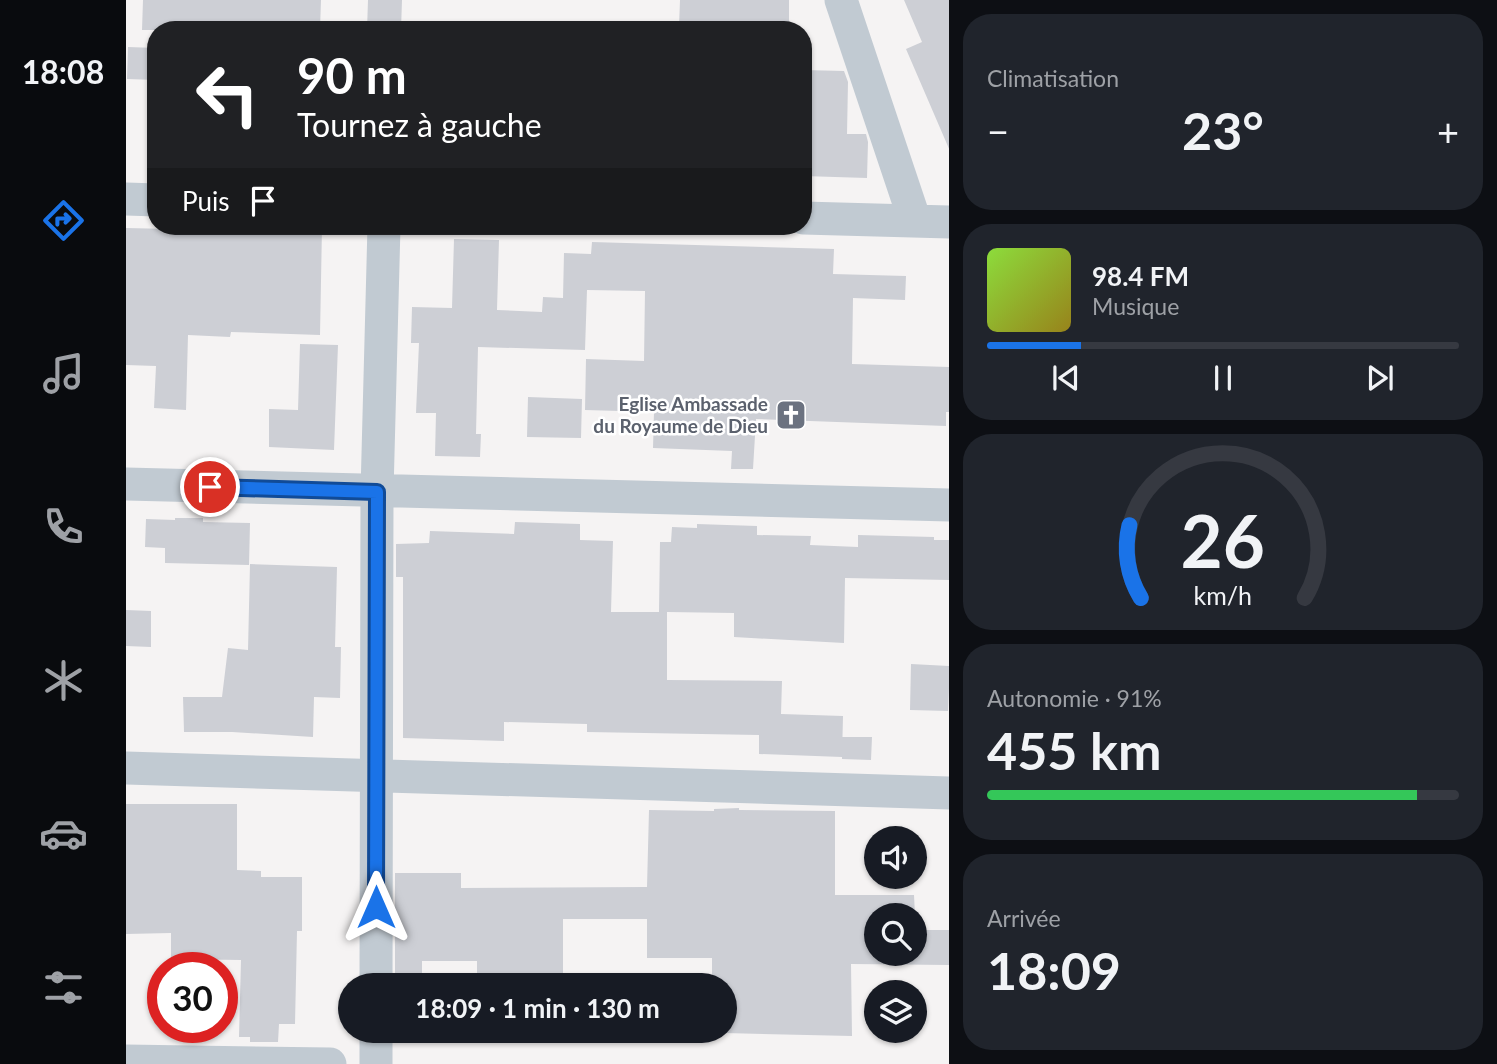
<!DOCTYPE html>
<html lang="fr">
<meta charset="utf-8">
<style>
body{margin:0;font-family:Lato,sans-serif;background:#20242c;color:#f1f3f6;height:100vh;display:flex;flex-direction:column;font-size:26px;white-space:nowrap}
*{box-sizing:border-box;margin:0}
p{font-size:23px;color:#9ea1a6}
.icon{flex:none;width:38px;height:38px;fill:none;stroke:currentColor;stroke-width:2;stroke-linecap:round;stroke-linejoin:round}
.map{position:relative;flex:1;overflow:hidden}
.details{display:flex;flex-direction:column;gap:14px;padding:14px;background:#0d0f14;width:548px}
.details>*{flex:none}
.top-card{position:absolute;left:21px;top:21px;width:665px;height:214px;border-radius:28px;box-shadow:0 2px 5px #0004;background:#202124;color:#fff;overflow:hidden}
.buttons{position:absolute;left:738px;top:826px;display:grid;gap:14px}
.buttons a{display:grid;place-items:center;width:63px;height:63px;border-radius:50%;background:#171b24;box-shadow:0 2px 5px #0004;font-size:35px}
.speed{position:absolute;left:21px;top:952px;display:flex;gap:14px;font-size:35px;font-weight:700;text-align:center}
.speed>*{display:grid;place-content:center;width:91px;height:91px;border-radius:50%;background:#171b24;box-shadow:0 2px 5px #0004;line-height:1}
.speed .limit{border:10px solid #d22;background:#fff;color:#111}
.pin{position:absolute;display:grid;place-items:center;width:60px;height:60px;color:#fff;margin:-30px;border:4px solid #fff;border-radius:50%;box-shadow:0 2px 7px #0007}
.me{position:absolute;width:77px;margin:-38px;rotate:0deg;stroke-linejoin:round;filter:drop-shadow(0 0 5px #0008)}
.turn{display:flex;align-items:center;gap:24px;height:147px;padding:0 35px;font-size:32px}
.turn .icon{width:91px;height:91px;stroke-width:2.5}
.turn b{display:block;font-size:49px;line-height:60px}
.then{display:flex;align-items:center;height:66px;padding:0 35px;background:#0003;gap:14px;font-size:26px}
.big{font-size:52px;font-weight:700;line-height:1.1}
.details .card{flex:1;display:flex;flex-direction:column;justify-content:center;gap:10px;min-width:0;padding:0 24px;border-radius:28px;background:#20242c}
.details .dial{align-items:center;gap:0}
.dial svg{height:182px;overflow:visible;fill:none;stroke:#363941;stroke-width:7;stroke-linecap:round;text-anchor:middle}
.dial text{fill:#f1f3f6;stroke:none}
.song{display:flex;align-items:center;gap:21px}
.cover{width:84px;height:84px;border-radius:10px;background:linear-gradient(135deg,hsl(90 70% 55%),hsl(50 70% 35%))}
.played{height:7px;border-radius:4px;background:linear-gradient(90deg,#1a73e8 20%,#363941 20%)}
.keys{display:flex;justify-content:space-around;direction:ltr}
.heat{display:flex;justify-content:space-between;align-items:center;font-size:38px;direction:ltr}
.charge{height:10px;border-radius:5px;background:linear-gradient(90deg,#34c759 91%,#363941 0)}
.trip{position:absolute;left:212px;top:973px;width:399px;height:70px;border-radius:35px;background:#171b24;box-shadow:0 2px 5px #0004;font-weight:700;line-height:70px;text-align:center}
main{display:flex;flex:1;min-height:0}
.menu{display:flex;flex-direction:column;width:126px;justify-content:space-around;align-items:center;background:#090b0e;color:#9ea1a6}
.menu .icon{width:49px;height:49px}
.menu .active{color:#1a73e8}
.menu b{font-size:32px;color:#f1f3f6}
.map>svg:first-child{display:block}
.building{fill:#cdcfd5}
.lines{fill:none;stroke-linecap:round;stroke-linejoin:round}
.minor{stroke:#c1cad2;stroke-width:33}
.route-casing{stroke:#114b97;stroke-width:18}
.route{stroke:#1a73e8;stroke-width:12}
.labels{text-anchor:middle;stroke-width:5;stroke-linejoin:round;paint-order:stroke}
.worship-label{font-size:19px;font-weight:bold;fill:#5b616d;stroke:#fff;text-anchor:end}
</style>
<main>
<nav class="menu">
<b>18:08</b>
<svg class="icon active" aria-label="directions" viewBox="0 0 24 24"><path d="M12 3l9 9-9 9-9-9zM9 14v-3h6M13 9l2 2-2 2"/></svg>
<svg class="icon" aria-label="music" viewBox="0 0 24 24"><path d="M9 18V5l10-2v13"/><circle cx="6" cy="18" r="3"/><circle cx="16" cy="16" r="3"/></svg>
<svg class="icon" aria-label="phone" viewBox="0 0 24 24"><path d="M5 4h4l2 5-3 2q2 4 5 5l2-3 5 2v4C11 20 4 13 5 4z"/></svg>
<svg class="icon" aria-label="climate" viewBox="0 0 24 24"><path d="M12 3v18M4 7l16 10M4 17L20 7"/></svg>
<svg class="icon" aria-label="car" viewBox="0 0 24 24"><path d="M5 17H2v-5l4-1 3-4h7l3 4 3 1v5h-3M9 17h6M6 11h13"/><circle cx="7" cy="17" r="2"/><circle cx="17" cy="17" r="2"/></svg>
<svg class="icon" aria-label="filters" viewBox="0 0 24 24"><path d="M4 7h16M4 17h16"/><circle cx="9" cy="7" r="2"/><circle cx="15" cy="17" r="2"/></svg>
</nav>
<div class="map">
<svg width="824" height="1064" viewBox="0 0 824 1064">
<rect width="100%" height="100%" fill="#f5f3f3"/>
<path class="building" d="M17,0H195L194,29L154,28L155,24L75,22V30H16Z
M242,0H276L275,30H241Z
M554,0H663V30L553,27Z
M778,0H824V151L780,49L796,42Z
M2,47L30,48V80L1,79Z
M677,70L718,71L722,82L721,134H740L742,142L741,178L677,176Z
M68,226L196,227L194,335L105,332L104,337L62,335L60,410L28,408L30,366L0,365V228L44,229L68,228Z
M328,239L373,240L371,310L416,312L417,297L437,298L438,253L465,254L466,242L708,249L707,274L780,276L779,300L727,298L726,364L824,367V412H820V426L630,419L627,469H605L606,451L527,448L528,412L459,410L460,359L518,361L519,291L461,290L459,350L352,347L350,434H355L354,457L309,456L310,413H290L293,343H285L286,307L326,308Z
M174,344L212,345L208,450L143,447V409L172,410Z
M402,397L456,399L455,438L401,437Z
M49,518H77V522L124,523L123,565L39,563V548L19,547L20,519L49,520Z
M389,522L454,524V540L487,541L485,612H533L534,542H545L546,527L571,528V524L631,526V535L685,536L684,545L732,547V535L808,537V540H824V580L719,578L718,643L608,637V613L541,612V680L656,681L655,714L717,716L716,757L633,754V735L461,732V724L378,722V741L277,738V577H270V544L303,543L304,531L388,534Z
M124,564L211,567L209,647H215L214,698L188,697L187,737L106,732H58L57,697H96L102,648L122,650Z
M0,610L25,611V647L0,646Z
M785,664L824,666L822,711L784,710Z
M716,737H746L745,760L716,759Z
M0,804H111V870L135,871V877H176V931H171L169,1024H153L152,1042H124V1037H113L115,960L45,959V933L0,934Z
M613,808V810L709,811V895H788L789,915H751V954H789V930H824V965L725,964L726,1036L598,1033V985H586V958H521V919H437V974L391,975L390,985H351V961H296V985H269V873H335V888L521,887L523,810L588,811V809Z"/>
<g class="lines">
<path class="minor" d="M715,0L789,221
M0,199L30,200
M677,218L824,222
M0,484L824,505
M0,768L824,793
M250,985L251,492L258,226
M0,1061L204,1064
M250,1064V1031"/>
</g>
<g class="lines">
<g class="route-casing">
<path id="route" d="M84,487L251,492L250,907"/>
</g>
<use href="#route" class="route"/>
</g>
<defs>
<g id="church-square" transform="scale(1.575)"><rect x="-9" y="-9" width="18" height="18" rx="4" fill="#6b7280" stroke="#fff"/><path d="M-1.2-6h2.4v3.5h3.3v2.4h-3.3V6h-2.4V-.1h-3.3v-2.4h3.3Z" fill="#fff"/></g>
</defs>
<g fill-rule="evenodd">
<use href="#church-square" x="665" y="415"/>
</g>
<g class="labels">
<g class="worship-label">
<text x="642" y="411">Eglise Ambassade<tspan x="642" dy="22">du Royaume de Dieu</tspan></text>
</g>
</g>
</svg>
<div class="buttons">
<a><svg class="icon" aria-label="sound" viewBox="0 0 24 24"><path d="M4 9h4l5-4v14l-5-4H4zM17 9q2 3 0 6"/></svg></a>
<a><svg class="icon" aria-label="search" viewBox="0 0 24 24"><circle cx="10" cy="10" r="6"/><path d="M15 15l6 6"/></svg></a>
<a><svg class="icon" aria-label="layers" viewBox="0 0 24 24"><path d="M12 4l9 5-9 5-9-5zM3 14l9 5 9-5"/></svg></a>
</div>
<div class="speed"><div class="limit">30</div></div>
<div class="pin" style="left:84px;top:487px;background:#d93025"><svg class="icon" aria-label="arrive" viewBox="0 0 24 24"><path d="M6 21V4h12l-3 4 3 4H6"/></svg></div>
<svg class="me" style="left:250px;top:907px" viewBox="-20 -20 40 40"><path d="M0-17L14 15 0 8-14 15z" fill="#1a73e8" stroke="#fff" stroke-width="4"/></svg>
<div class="trip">18:09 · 1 min · 130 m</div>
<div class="top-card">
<div class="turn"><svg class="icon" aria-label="left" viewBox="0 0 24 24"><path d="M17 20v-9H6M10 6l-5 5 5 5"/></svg><div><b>90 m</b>Tournez à gauche</div></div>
<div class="then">Puis<svg class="icon" aria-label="arrive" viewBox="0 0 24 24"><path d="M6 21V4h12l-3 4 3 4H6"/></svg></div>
</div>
</div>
<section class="details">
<div class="card"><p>Climatisation</p>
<div class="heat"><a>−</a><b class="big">23°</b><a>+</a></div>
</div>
<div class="card">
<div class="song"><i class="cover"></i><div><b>98.4 FM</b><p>Musique</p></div></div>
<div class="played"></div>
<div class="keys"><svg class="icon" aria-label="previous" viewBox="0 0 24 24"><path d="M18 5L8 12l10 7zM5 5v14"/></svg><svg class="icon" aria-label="pause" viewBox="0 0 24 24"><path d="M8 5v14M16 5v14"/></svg><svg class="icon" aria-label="next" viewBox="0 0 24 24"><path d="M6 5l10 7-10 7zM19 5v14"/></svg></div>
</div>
<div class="card dial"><svg viewBox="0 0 100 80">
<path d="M14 69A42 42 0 1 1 86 69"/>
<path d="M14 69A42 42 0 0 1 9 37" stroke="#1a73e8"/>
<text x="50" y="56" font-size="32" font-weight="700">26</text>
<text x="50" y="72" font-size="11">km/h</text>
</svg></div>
<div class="card"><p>Autonomie · 91%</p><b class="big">455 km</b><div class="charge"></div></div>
<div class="card"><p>Arrivée</p><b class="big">18:09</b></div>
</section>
</main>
